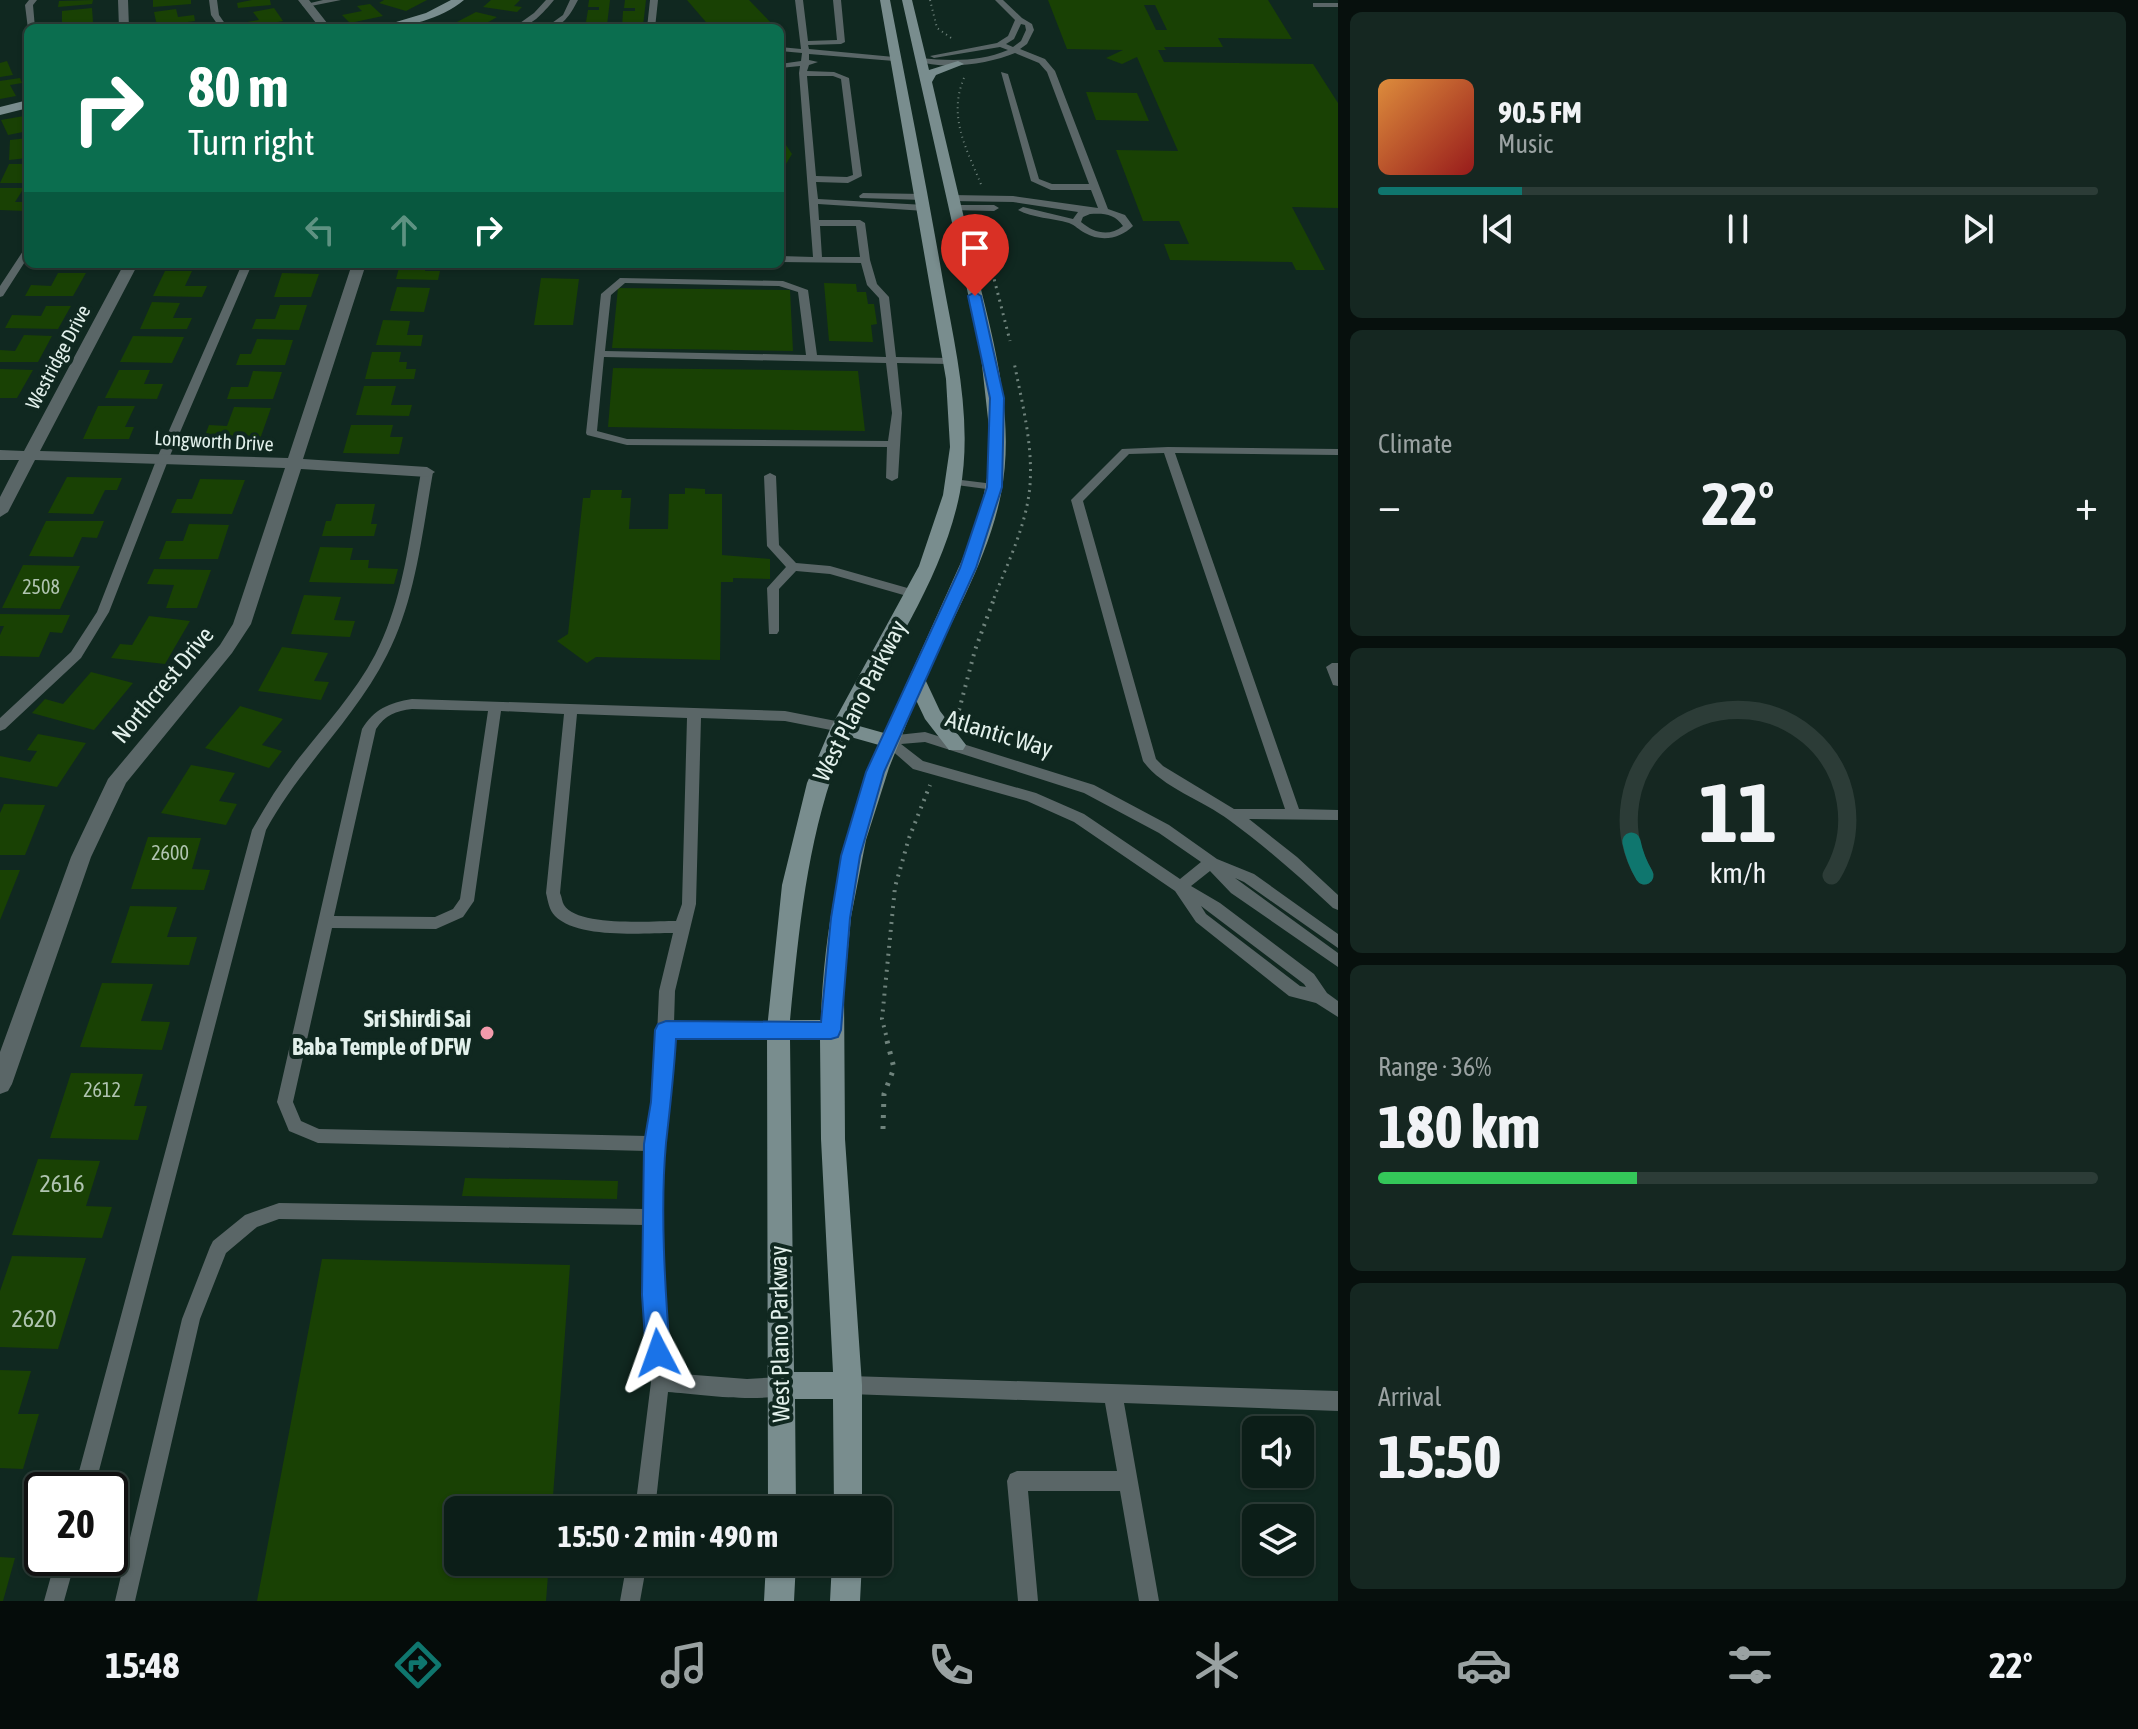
<!DOCTYPE html>
<meta charset="utf-8">
<style>
body{margin:0;font-family:"Asap Condensed",sans-serif;background:#152721;color:#f1f3f6;height:100vh;display:flex;flex-direction:column;font-size:30px;white-space:nowrap}
*{box-sizing:border-box;margin:0}
p{font-size:26px;color:#9aa2a2}
.icon{flex:none;width:44px;height:44px;fill:none;stroke:currentColor;stroke-width:2;stroke-linecap:round;stroke-linejoin:round}
.map{position:relative;flex:1;overflow:hidden}
.drawer{display:flex;flex-direction:column;gap:12px;padding:12px;background:#07100d;width:800px}
.drawer>*{flex:none}
.hud{position:absolute;left:24px;top:24px;width:760px;height:244px;border-radius:12px;box-shadow:0 2px 6px #0004,0 0 0 2px #2c3c37;background:#0b6e4f;color:#fff;overflow:hidden}
.buttons{position:absolute;left:1242px;top:1416px;display:grid;gap:16px}
.buttons a{display:grid;place-items:center;width:72px;height:72px;border-radius:12px;background:#0c1e18;box-shadow:0 2px 6px #0004,0 0 0 2px #2c3c37;font-size:40px}
.speed{position:absolute;left:24px;top:1472px;display:flex;gap:16px;font-size:40px;font-weight:700;text-align:center}
.speed>*{display:grid;place-content:center;width:104px;height:104px;border-radius:50%;background:#0c1e18;box-shadow:0 2px 6px #0004,0 0 0 2px #2c3c37;line-height:1}
.speed .limit{border:4px solid #111;border-radius:12px;background:#fff;color:#111}
.pin{position:absolute;display:grid;place-items:center;width:68px;height:68px;color:#fff;margin:-82px -34px;border-radius:50% 50% 50% 0;rotate:-45deg;box-shadow:0 0 8px #0007}
.pin .icon{rotate:45deg}
.me{position:absolute;width:88px;margin:-44px;rotate:356deg;stroke-linejoin:round;filter:drop-shadow(0 0 6px #0008)}
.turn{display:flex;align-items:center;gap:28px;height:168px;padding:0 32px;font-size:36px}
.turn .icon{width:104px;height:104px;stroke-width:2.5}
.turn b{display:block;font-size:56px;line-height:68px}
.lanes{display:flex;align-items:center;height:76px;padding:0 32px;background:#0003;justify-content:center;gap:40px;direction:ltr}
.lanes .off{opacity:.35}
.big{font-size:60px;font-weight:700;line-height:1.1}
.drawer .tile{flex:1;display:flex;flex-direction:column;justify-content:center;gap:12px;min-width:0;padding:0 28px;border-radius:12px;background:#152721}
.drawer .dial{align-items:center;gap:0}
.dial svg{height:208px;overflow:visible;fill:none;stroke:#2c3c37;stroke-width:7;stroke-linecap:round;text-anchor:middle}
.dial text{fill:#f1f3f6;stroke:none}
.song{display:flex;align-items:center;gap:24px}
.cover{width:96px;height:96px;border-radius:12px;background:linear-gradient(135deg,hsl(30 70% 55%),hsl(0 70% 35%))}
.played{height:8px;border-radius:4px;background:linear-gradient(90deg,#0f766e 20%,#2c3c37 20%)}
.keys{display:flex;justify-content:space-around;direction:ltr}
.heat{display:flex;justify-content:space-between;align-items:center;font-size:44px;direction:ltr}
.charge{height:12px;border-radius:6px;background:linear-gradient(90deg,#34c759 36%,#2c3c37 0)}
.trip{position:absolute;left:444px;top:1496px;width:448px;height:80px;border-radius:12px;background:#0c1e18;box-shadow:0 2px 6px #0004,0 0 0 2px #2c3c37;font-weight:700;line-height:80px;text-align:center}
.tabs{display:flex;height:128px;justify-content:space-around;align-items:center;background:#050c0a;color:#9aa2a2}
.tabs .icon{width:56px;height:56px}
.tabs .current{color:#0f766e}
.tabs b{font-size:36px;color:#f1f3f6}
main{display:flex;flex:1;min-height:0}
.map>svg:first-child{display:block}
.building{fill:#194104;fill-rule:evenodd}
.lines{fill:none;stroke-linecap:round;stroke-linejoin:round}
.path-far3{stroke:#6f837c;stroke-width:2;stroke-dasharray:1 4;stroke-linecap:butt}
.path-far2{stroke:#6f837c;stroke-width:3;stroke-dasharray:2 5;stroke-linecap:butt}
.path-far1{stroke:#6f837c;stroke-width:4;stroke-dasharray:2 6;stroke-linecap:butt}
.path{stroke:#6f837c;stroke-width:5;stroke-dasharray:3 8;stroke-linecap:butt}
.lane{fill:#5a6667;fill-rule:evenodd}
.street{fill:#5a6667;fill-rule:evenodd}
.secondary{fill:#798d8e;fill-rule:evenodd}
.route{fill:#1a73e8;stroke:#114b97;stroke-width:2}
.poi-dot{fill:#f39aab;stroke:#102820;stroke-width:3}
.labels{text-anchor:middle;stroke-width:8;stroke-linejoin:round;paint-order:stroke}
.far-street-label{font-size:20px;fill:#e2f0eb;stroke:#102820}
.number-label{font-size:20px;fill:#b0c4b1}
.street-label{font-size:24px;fill:#e2f0eb;stroke:#102820}
.poi-label{font-size:24px;font-weight:bold;fill:#e2f0eb;stroke:#102820;text-anchor:end}
.near-number-label{font-size:24px;fill:#b0c4b1}
</style>
<main>
<div class="map">
<svg width="1338" height="1601" viewBox="0 0 1338 1601">
<rect width="100%" height="100%" fill="#102820"/>
<path class="building" d="M93,0L92,4L58,7L59,1Z
M153,0H191V4L153,7Z
M252,0H270L271,5L238,8L237,3Z
M384,0H427L406,11L379,3Z
M491,0H520L514,6L522,7L517,12L483,7Z
M589,0H610L607,25L585,28L588,10H599V7H588Z
M625,0H646L643,26L622,28L623,11H635V8H624Z
M687,0H749L776,28H711Z
M1048,0H1268L1292,39L1218,38L1223,47H1164L1166,50H1158L1164,62L1313,64L1338,103V208L1292,207L1325,270H1296L1292,262L1170,260L1164,244H1189L1179,221H1143L1116,150L1178,151L1137,57L1122,64L1106,58L1123,50L1067,49ZM1144,5H1155L1167,30H1156Z
M370,4L383,16L350,23L342,15L362,11L357,6Z
M92,8L93,22L62,25V11Z
M274,8L283,21L250,27L247,22L259,20L253,12Z
M176,9L178,17L194,15L195,21L157,26L154,12Z
M476,12L497,17L485,24L491,25L486,28L455,23Z
M7,61L13,75L0,77V63Z
M20,78L22,83L10,85L16,96L0,99V81Z
M1086,92L1137,93L1149,121L1096,120Z
M24,116L28,131L8,135L1,120Z
M780,136L792,154L780,174Z
M28,138V158L9,160L10,140Z
M9,164H28V183H0Z
M0,188H24L15,202H28L25,211L0,210Z
M275,264H323L321,268H273Z
M400,264H427L425,271H440L438,280L396,279Z
M165,271H192L185,286H207L202,297L153,296Z
M58,273H86L73,296H25L31,285L51,286Z
M282,273L319,274L311,297H274Z
M541,278L579,279L573,325H534Z
M824,283L856,284L857,292H866L868,304H874L877,324L871,325L873,342L829,341Z
M397,287L430,288L424,312L390,311Z
M618,288L790,290L793,351L612,348Z
M152,302L180,303L173,318H192L187,329H140Z
M280,305H307L299,330L252,329L256,319H275Z
M46,306H71L58,329L5,328L12,315L41,316Z
M383,320L410,321L407,335H423L421,346L376,345Z
M24,335L52,336L38,362H0V350L15,351Z
M133,336L184,337L172,363L120,362Z
M257,339L293,340L285,365H236L240,354H251Z
M372,352H401L399,362H407L406,369H416L414,379H365Z
M613,368L858,371L865,431L608,427Z
M0,369L33,370L17,398H0Z
M119,370H150L144,384H163L157,399L105,398Z
M253,371L282,372L273,399H227L231,387H248Z
M364,386H396L391,405H412L409,416L356,415Z
M98,406H135L125,427H134L129,439H83Z
M234,407L271,408L260,439L204,438L209,425L227,426Z
M351,425H393L390,437H403L399,454L343,453Z
M67,477L122,478L117,490H105L93,514L48,513Z
M200,479L245,480L232,514L171,513L177,499H192Z
M685,488L705,489V494H722V555L770,559V579L733,578V582H721L720,660L596,657L587,663L557,641L568,634L583,498H590L591,490H622L621,498H631L629,529H668L669,494H685Z
M336,504H375L371,524H377L374,536H322L326,521H331Z
M46,521H104L97,538L82,537L73,557L29,556Z
M189,524L229,525L218,559H159L166,541H183Z
M320,547L353,548L350,560H369L368,568L398,569L394,584L309,582Z
M23,565L80,566L60,609L2,608Z
M154,569L211,570L197,608H166L174,585L147,584Z
M304,595L341,597L334,620L355,621L350,637L291,634Z
M0,614L70,615L62,633L50,632L39,657L0,656V635L4,626H0Z
M149,616L190,621L165,664L111,658L120,644L132,645Z
M282,647L328,653L314,681L329,682L321,700L258,691Z
M91,672L133,683L94,730L32,713L45,699L63,704Z
M240,706L283,719L262,745L282,751L269,768L205,748Z
M38,734L86,743L57,787L0,777V756L30,762L37,751L27,750Z
M191,765L235,773L219,801L237,804L226,825L161,813Z
M4,804L45,805L25,855H0V813Z
M148,837L201,838L192,869L210,870L204,890L131,889Z
M0,870H20L0,920Z
M130,906L177,907L167,937H197L189,965L111,963Z
M102,983L153,984L141,1021L170,1022L162,1050L80,1047Z
M71,1073L143,1074L134,1106H147L138,1140L50,1138Z
M38,1159L100,1161L86,1206L112,1207L102,1238L12,1235Z
M465,1178L618,1181L617,1199L462,1196Z
M12,1256L86,1258L58,1349L0,1347V1291Z
M322,1259L570,1265L552,1510H458V1562H549L546,1601H257Z
M0,1370L31,1371L18,1414H39L23,1469L0,1468Z
M0,1557L15,1558L3,1601H0Z"/>
<g class="lines">
<path class="path-far3" d="M930,0L937,28L954,40
M964,78C947,118 968,151 982,187
M989,223L990,261"/>
<path class="path-far2" d="M989,259L1010,341
M994,598C1008,562 1027,524 1030,485C1033,444 1022,403 1014,362"/>
<path class="path-far1" d="M957,718L975,650L995,596
M886,1035L882,1019L895,887L909,838L930,785"/>
<path class="path" d="M883,1129L884,1094L894,1068L885,1033"/>
<path class="lane" d="M29,0H37L33,5L35,28L28,29L25,5Z
M209,0H217L219,15L228,28H220L211,15Z
M323,0H341L306,7L302,5Z
M546,0H554C543,13 531,28 513,28L534,13Z
M570,0H578C570,15 563,28 545,28L563,15Z
M650,0H658L655,28H647Z
M795,0H803L808,41L837,40L833,0H841L845,42L841,44L808,45L809,49L894,57L898,59L894,61L809,54V60L818,62L809,65L807,71L834,72L849,78L862,176L848,183L816,182L818,199L925,205L930,208L925,211L818,204L819,220H860L865,223L870,260L877,284L889,297L896,357L949,358L954,361L949,364L897,363L902,413L898,478L892,481L886,478L887,447L627,445L587,435L586,433L601,294L620,278L783,281L808,290L817,355L886,357L879,298L867,285L861,263L780,262V256L813,257L799,73L800,66L780,68V64L801,61L802,53L780,51V47L801,49ZM807,76H833L841,79L853,175L847,177L816,176ZM820,226H856L860,257H822ZM625,283L779,286L798,292L806,355L605,351L611,295ZM604,357L886,363L892,413L888,441L627,439L597,431Z
M995,0H1003L1022,18L1032,24L1034,30L1027,44L1020,49L1045,59L1055,71L1108,209L1125,215L1133,226C1120,239 1101,242 1085,233C1079,230 1075,225 1069,223C1052,218 1033,218 1018,210L1023,207L1073,219L1078,212L1013,202L951,201L947,198L951,195L1013,196L1098,208L1091,190H1051L1031,181L1001,72L1008,74L1039,179L1052,184H1089L1047,72L1039,63L1015,53C989,64 942,71 916,60L920,58C950,61 980,62 1008,50L1000,47L934,58L930,56L997,43L1008,36L1015,20ZM1021,24L1025,25L1026,30L1021,41L1013,47L1006,44L1014,39ZM1090,214C1104,213 1115,214 1123,226C1109,237 1094,233 1081,222L1083,217Z
M1313,3H1338V7H1313Z
M863,193L923,194L927,197L923,200L860,198L859,196Z
M954,205H994L999,208L994,211L951,210V206Z
M28,247V257L3,296L0,297V286L25,248Z
M242,264H252L169,458L109,612L81,658L5,729L0,731V718L71,652L97,612L157,458Z
M1168,447L1338,449V455L1175,453L1299,809L1338,810V820L1249,819L1297,857L1338,895V910L1333,908C1300,877 1266,847 1229,820C1204,801 1161,787 1143,761L1071,500L1122,449ZM1164,453L1285,809H1234L1163,766L1156,759L1083,501L1129,454Z
M427,469L433,472C422,533 416,599 387,655C355,719 300,767 266,830L94,1490H74L252,830C266,805 281,781 299,758C325,725 355,693 375,655C404,599 410,533 421,472Z
M770,473L776,476L779,545L796,563L830,566L918,591L920,594L918,597L914,598L830,574L796,571L779,589V631L777,634H769L767,588L786,567L767,546L764,476Z
M953,479L994,484L1000,487L994,490L949,484L947,482Z
M1332,663H1338V686L1333,685L1326,667Z
M412,699L785,711L841,722L848,727L841,732L785,721L701,718L696,904L675,991L674,1023L778,1022L784,1024L786,1029L784,1034L778,1036L674,1037L670,1102L663,1144V1295L669,1373L747,1379L781,1377L788,1379L790,1386L788,1393C760,1404 699,1394 668,1392L655,1510H635L651,1382L645,1295L646,1225L279,1219L257,1227L226,1253L200,1319L135,1601H115L182,1319L210,1247L213,1241L245,1215L279,1203L646,1209L647,1151L318,1143L289,1131L277,1102L362,729C374,709 389,703 412,699ZM412,709L488,711L460,899L453,909L435,917L334,916L376,729C385,715 396,711 412,709ZM501,711L564,714L546,893C548,901 549,910 555,916C578,939 643,933 673,933L659,991L654,1102L648,1136L319,1129L301,1121L293,1102L332,928L436,929L463,917L474,901ZM577,714L687,718L682,904L676,921C653,921 577,927 564,905C562,902 562,897 560,893Z
M925,732L1094,785L1169,825L1217,859L1254,874L1338,934V948L1244,882L1235,878L1338,953V967L1231,893L1210,871L1191,886L1220,903L1314,974L1327,993L1338,1001V1017L1316,1003L1289,996L1196,922L1175,891L1074,822L1027,801L913,769L881,741L888,736ZM925,742L1084,793L1159,833L1201,862L1180,879L1084,814L1036,793L923,761L901,744ZM1201,906L1304,984L1306,987L1300,986L1206,914Z
M849,1376L1338,1391V1411L1124,1403L1159,1601H1139L1120,1491H1028L1038,1601H1018L1007,1481L1010,1474L1017,1471H1117L1105,1403L849,1394L842,1392L840,1385L842,1378Z
M56,1558H76L64,1601H44Z
M627,1562H647L640,1601H620Z"/>
<path class="street" d="M118,0H128L129,28H119Z
M298,0H309L331,28H320Z
M124,264H138L40,451L288,458L352,264H366L303,459L427,467L435,472L427,477L301,469L251,624L232,653L126,783L91,857L12,1084L8,1091L0,1094V1052L71,857L108,779L220,645L233,624L285,468L35,460L8,512L0,517V497L19,460H0V450L24,451Z"/>
<path class="secondary" d="M451,0H464C441,19 406,28 376,28L426,13Z
M880,0H890C908,94 927,187 943,281C956,351 973,422 960,492C944,575 891,651 852,724L884,733L962,560L981,509L988,473L990,437L980,347L902,0H912L929,70L958,61L964,64L936,75L932,82C946,143 961,204 975,265C993,339 1016,417 1001,494C988,559 952,619 925,679L940,711L966,745L963,750H949L925,719L916,700L889,768L866,840L851,917L844,991L845,1139L862,1385V1510H834L833,1399H795L796,1510H768L767,1029L782,885L807,783L831,727L919,566L943,495L950,447L946,379ZM847,736L879,745C843,834 824,924 821,1020H790C800,920 808,828 847,736ZM790,1039H820L821,1139L833,1372H794Z
M28,100V108L0,115V107Z
M766,1562H796L794,1601H764Z
M832,1562H862L860,1601H830Z"/>
</g>
<path class="route" d="M975,292L981,296L1004,398L1002,487L976,568L884,772L860,856L850,918L841,1030L838,1037L831,1039H676C674,1074 670,1108 666,1143C660,1208 665,1288 670,1353L666,1362L658,1365L649,1362L646,1353L642,1295L644,1144L651,1102L655,1030L658,1024L666,1021L821,1022L831,918L841,856L866,772L960,568L987,487L990,398L968,296Z"/>
<circle class="poi-dot" cx="487" cy="1033" r="8"/>
<g class="labels">
<g class="far-street-label">
<text transform="translate(58 357) rotate(-62)" y="7">Westridge Drive</text>
<text transform="translate(214 441) rotate(3)" y="7">Longworth Drive</text>
</g>
<g class="number-label">
<text x="41" y="594">2508</text>
<text x="170" y="860">2600</text>
<text x="102" y="1097">2612</text>
</g>
<g class="street-label">
<text transform="translate(163 685) rotate(-50)" y="8">Northcrest Drive</text>
<text transform="translate(860 701) rotate(-63)" y="8">West Plano Parkway</text>
<text transform="translate(999 734) rotate(17)" y="8">Atlantic Way</text>
<text transform="translate(780 1334) rotate(-91)" y="8">West Plano Parkway</text>
</g>
<g class="poi-label">
<text x="471" y="1027">Sri Shirdi Sai<tspan x="471" dy="28">Baba Temple of DFW</tspan></text>
</g>
<g class="near-number-label">
<text x="62" y="1192">2616</text>
<text x="34" y="1327">2620</text>
</g>
</g>
</svg>
<div class="buttons">
<a><svg class="icon" aria-label="sound" viewBox="0 0 24 24"><path d="M4 9h4l5-4v14l-5-4H4zM17 9q2 3 0 6"/></svg></a>
<a><svg class="icon" aria-label="layers" viewBox="0 0 24 24"><path d="M12 4l9 5-9 5-9-5zM3 14l9 5 9-5"/></svg></a>
</div>
<div class="speed"><div class="limit">20</div></div>
<div class="pin" style="left:975px;top:296px;background:#d93025"><svg class="icon" aria-label="arrive" viewBox="0 0 24 24"><path d="M6 21V4h12l-3 4 3 4H6"/></svg></div>
<svg class="me" style="left:658px;top:1353px" viewBox="-20 -20 40 40"><path d="M0-17L14 15 0 8-14 15z" fill="#1a73e8" stroke="#fff" stroke-width="4"/></svg>
<div class="trip">15:50 · 2 min · 490 m</div>
<div class="hud">
<div class="turn"><svg class="icon" aria-label="right" viewBox="0 0 24 24"><path d="M7 20v-9h11M14 6l5 5-5 5"/></svg><div><b>80 m</b>Turn right</div></div>
<div class="lanes"><svg class="icon off" aria-label="left" viewBox="0 0 24 24"><path d="M17 20v-9H6M10 6l-5 5 5 5"/></svg><svg class="icon off" aria-label="ahead" viewBox="0 0 24 24"><path d="M12 20V5M6 11l6-6 6 6"/></svg><svg class="icon" aria-label="right" viewBox="0 0 24 24"><path d="M7 20v-9h11M14 6l5 5-5 5"/></svg></div>
</div>
</div>
<section class="drawer">
<div class="tile">
<div class="song"><i class="cover"></i><div><b>90.5 FM</b><p>Music</p></div></div>
<div class="played"></div>
<div class="keys"><svg class="icon" aria-label="previous" viewBox="0 0 24 24"><path d="M18 5L8 12l10 7zM5 5v14"/></svg><svg class="icon" aria-label="pause" viewBox="0 0 24 24"><path d="M8 5v14M16 5v14"/></svg><svg class="icon" aria-label="next" viewBox="0 0 24 24"><path d="M6 5l10 7-10 7zM19 5v14"/></svg></div>
</div>
<div class="tile"><p>Climate</p>
<div class="heat"><a>−</a><b class="big">22°</b><a>+</a></div>
</div>
<div class="tile dial"><svg viewBox="0 0 100 80">
<path d="M14 69A42 42 0 1 1 86 69"/>
<path d="M14 69A42 42 0 0 1 9 56" stroke="#0f766e"/>
<text x="50" y="56" font-size="32" font-weight="700">11</text>
<text x="50" y="72" font-size="11">km/h</text>
</svg></div>
<div class="tile"><p>Range · 36%</p><b class="big">180 km</b><div class="charge"></div></div>
<div class="tile"><p>Arrival</p><b class="big">15:50</b></div>
</section>
</main>
<nav class="tabs">
<b>15:48</b>
<svg class="icon current" aria-label="directions" viewBox="0 0 24 24"><path d="M12 3l9 9-9 9-9-9zM9 14v-3h6M13 9l2 2-2 2"/></svg>
<svg class="icon" aria-label="music" viewBox="0 0 24 24"><path d="M9 18V5l10-2v13"/><circle cx="6" cy="18" r="3"/><circle cx="16" cy="16" r="3"/></svg>
<svg class="icon" aria-label="phone" viewBox="0 0 24 24"><path d="M5 4h4l2 5-3 2q2 4 5 5l2-3 5 2v4C11 20 4 13 5 4z"/></svg>
<svg class="icon" aria-label="climate" viewBox="0 0 24 24"><path d="M12 3v18M4 7l16 10M4 17L20 7"/></svg>
<svg class="icon" aria-label="car" viewBox="0 0 24 24"><path d="M5 17H2v-5l4-1 3-4h7l3 4 3 1v5h-3M9 17h6M6 11h13"/><circle cx="7" cy="17" r="2"/><circle cx="17" cy="17" r="2"/></svg>
<svg class="icon" aria-label="filters" viewBox="0 0 24 24"><path d="M4 7h16M4 17h16"/><circle cx="9" cy="7" r="2"/><circle cx="15" cy="17" r="2"/></svg>
<b>22°</b>
</nav>
